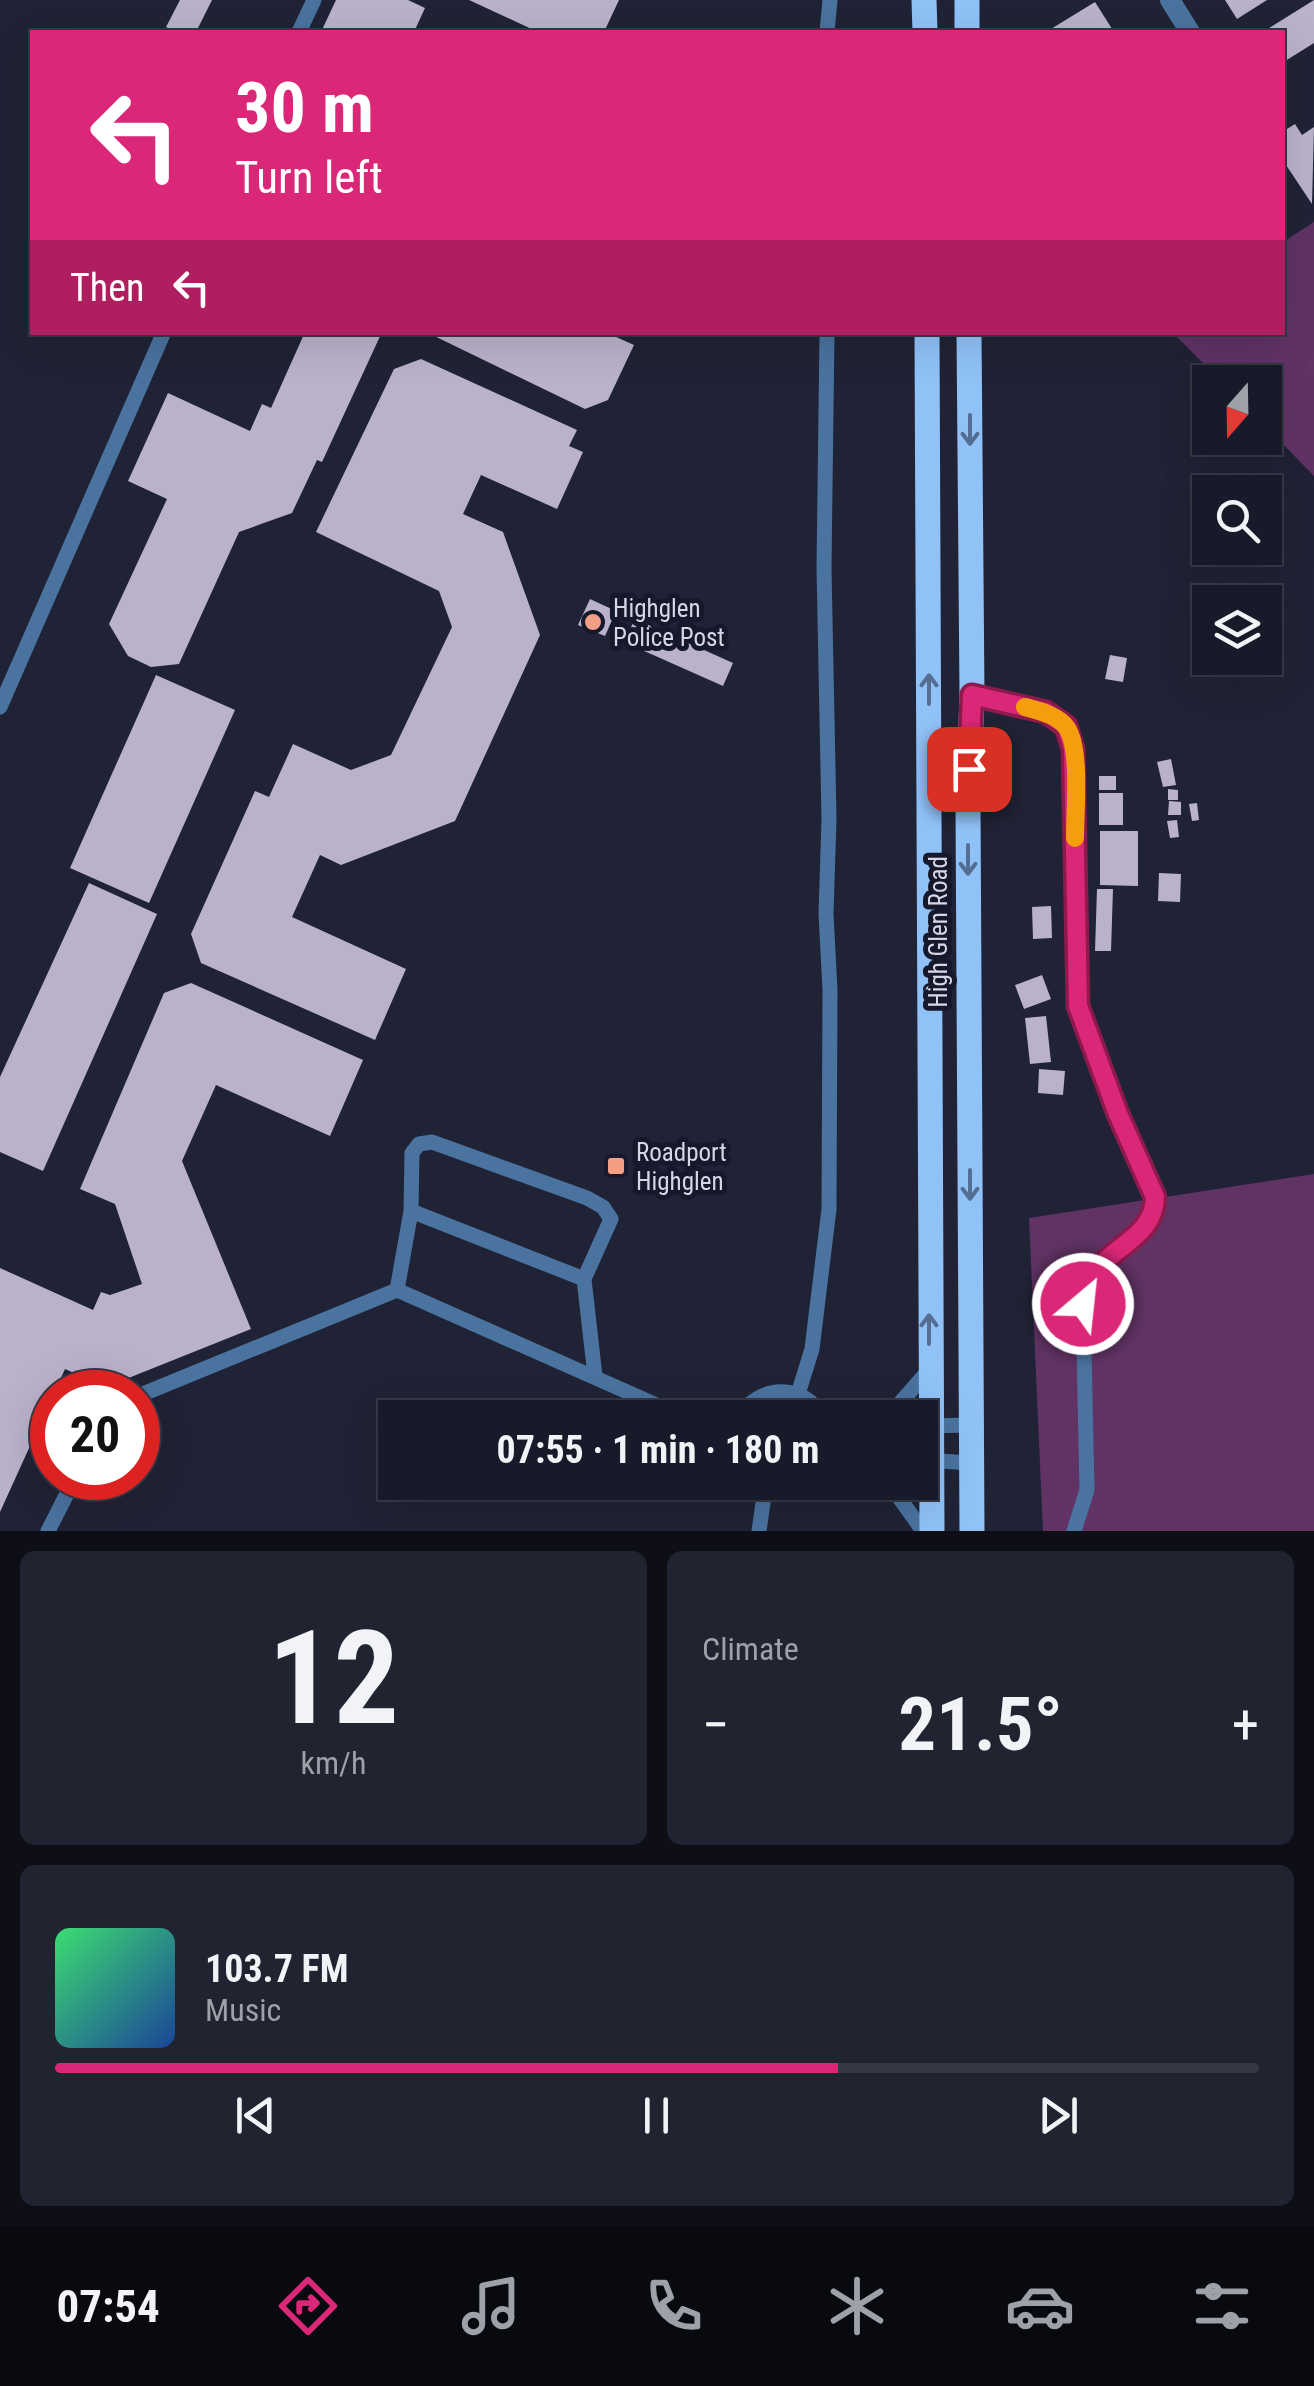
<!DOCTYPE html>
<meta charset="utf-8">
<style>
body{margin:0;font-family:"Roboto Condensed",sans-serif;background:#202330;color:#f1f3f6;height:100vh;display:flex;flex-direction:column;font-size:38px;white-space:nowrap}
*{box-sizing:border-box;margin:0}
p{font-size:32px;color:#9ea1a8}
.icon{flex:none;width:55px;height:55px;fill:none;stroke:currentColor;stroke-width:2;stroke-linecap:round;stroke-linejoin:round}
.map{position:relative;height:1531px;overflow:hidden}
.drawer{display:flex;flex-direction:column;gap:20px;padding:20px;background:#0d0e16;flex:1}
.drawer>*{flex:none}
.guide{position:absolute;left:30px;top:30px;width:1255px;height:305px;border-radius:0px;box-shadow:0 10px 40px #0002,0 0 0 2px #363845;background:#db2777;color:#fff;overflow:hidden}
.needle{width:65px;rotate:200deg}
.tools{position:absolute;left:1192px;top:365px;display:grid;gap:20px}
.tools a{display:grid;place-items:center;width:90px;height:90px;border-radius:0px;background:#171a28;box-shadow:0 10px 40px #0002,0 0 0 2px #363845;font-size:50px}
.speed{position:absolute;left:30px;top:1370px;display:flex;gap:20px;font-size:50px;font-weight:700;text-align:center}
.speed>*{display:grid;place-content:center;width:130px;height:130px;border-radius:50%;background:#171a28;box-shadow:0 10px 40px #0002,0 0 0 2px #363845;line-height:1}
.speed .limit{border:15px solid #d22;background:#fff;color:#111}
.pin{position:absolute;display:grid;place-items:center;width:85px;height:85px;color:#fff;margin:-42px;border-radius:20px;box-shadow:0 5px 15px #0006}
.me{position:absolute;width:110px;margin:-55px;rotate:28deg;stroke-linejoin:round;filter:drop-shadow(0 0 8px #0008)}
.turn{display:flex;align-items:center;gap:35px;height:210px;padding:0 40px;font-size:45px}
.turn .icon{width:130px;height:130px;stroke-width:2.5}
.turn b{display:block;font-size:70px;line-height:85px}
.then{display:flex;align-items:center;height:95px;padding:0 40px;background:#0003;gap:20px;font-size:38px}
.big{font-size:75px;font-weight:700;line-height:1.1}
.drawer .tile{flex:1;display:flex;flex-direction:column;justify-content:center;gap:15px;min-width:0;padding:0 35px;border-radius:15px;background:#202330}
.drawer .dial{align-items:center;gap:0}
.dial b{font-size:130px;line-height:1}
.song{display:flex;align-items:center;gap:30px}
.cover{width:120px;height:120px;border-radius:15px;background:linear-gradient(135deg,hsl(140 70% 55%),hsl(220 70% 35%))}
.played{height:10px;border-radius:5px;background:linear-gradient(90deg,#db2777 65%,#363845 65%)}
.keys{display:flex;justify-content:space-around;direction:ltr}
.heat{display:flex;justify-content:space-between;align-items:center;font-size:55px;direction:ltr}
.drawer .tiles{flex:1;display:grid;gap:20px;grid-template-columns:1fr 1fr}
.tile:last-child{grid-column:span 2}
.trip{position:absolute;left:378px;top:1400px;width:560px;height:100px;border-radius:0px;background:#171a28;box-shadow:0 10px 40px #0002,0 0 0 2px #363845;font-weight:700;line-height:100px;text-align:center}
.tabs{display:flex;height:160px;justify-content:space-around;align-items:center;background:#090a10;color:#9ea1a8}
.tabs .icon{width:70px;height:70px}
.tabs .current{color:#db2777}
.tabs b{font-size:45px;color:#f1f3f6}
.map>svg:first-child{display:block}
.green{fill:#613365}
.building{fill:#bab2ca}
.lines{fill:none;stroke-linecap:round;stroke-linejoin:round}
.service{stroke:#4a739f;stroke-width:15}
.minor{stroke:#4a739f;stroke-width:20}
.primary{stroke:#90c2f8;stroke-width:25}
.oneway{stroke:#536e92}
.route-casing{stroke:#8e194d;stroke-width:25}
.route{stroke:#db2777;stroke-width:18}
.slow{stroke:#f59e0b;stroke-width:18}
.poi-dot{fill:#f39f85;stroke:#16192b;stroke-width:4}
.labels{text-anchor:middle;stroke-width:10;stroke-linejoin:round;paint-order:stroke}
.poi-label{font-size:25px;fill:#d5d8e4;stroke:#16192b;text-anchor:start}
.street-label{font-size:25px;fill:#d5d8e4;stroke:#16192b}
</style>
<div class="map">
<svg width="1314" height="1531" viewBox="0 0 1314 1531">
<rect width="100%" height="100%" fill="#1f2335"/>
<path class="green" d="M1314,222V476L1265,426V382H1222L1173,333L1282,332L1283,242Z
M1314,1174V1531H1043L1029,1218Z"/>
<path class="building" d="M180,0H212L196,32H177L166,27Z
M336,0H408L425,8L414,32H321Z
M469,0H619L604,32H538Z
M1225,0H1267L1237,19Z
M1314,0V43L1282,63V32H1263Z
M1095,2L1114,32H1046Z
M1295,124L1302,135L1314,127L1312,204L1282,159V132Z
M305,332H382L322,462L317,460L292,513L239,532L179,664L151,667L128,656L109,624L167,499L128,481L168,393L250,431L262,404L271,408Z
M426,332H605L634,345L608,400L585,409Z
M421,359L577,430L569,446L583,452L557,509L481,475L463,514L503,532L540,635L455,821L341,865L320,855L292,917L406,969L375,1040L201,963L191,934L255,791L269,797L293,744L351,770L391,755L452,627L439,591L316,532L394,369Z
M590,599L616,611L605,636L578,625Z
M635,619L733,663L723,686L624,642Z
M1110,655L1127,658L1123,682L1105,679Z
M156,675L235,710L149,903L70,868Z
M1171,759L1176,785L1163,787L1157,762Z
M1099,776H1116V790H1099Z
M1168,789L1178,790V800H1168Z
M1099,793H1123V825H1099Z
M1169,801L1181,802V815H1168Z
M1197,803L1199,820L1192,821L1189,804Z
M1177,820L1179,837L1170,838L1167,821Z
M1100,831H1138V886L1100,885Z
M1159,873L1181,874L1180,902L1158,901Z
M89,883L157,914L43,1171L0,1152V1077Z
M1097,889H1113L1111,951H1095Z
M1051,906L1052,938L1033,939L1032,907Z
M1042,975L1051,999L1024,1009L1015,985Z
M191,983L363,1060L330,1136L216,1085L182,1161L251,1329L106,1387L65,1369L0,1512V1268L93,1310L101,1292L110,1295L142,1284L115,1204L80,1189L164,993Z
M1046,1016L1051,1062L1030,1064L1025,1018Z
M1039,1069L1065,1071L1063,1095L1038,1093Z"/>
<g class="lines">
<path class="service" d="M299,32L314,0
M827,32L830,0
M972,695L1047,712L1066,726L1073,749L1078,1005L1118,1114L1155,1197C1154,1233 1122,1242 1100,1266C1090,1277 1086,1290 1083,1304L1087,1490L1074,1531
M0,707L164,332
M411,1211L584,1279L595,1376
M584,1279L611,1219L603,1207L587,1198L432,1142L419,1144L412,1153L411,1211L397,1290L686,1418
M798,1394L812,1349L829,1209L830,990L826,914L829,819L824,568L827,332
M138,1396L397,1290
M739,1418C757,1384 805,1382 823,1418
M887,1418L929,1370
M925,1426L971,1425
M925,1460L971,1463
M770,1482H794
M888,1482L923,1531
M48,1531L75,1478
M759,1531L766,1482"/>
<path class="minor" d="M1170,0L1190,32"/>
<path class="primary" d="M924,0L925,32
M967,0V32
M927,332L932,1531
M969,332L972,695L968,806L972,1531"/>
</g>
<defs><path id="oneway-shaft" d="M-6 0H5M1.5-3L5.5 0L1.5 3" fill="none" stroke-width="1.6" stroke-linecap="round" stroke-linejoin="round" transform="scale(2.5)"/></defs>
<g class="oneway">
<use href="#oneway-shaft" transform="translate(970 430) rotate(90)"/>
<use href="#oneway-shaft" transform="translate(929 689) rotate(-90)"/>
<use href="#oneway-shaft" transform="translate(968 860) rotate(90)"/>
<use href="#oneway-shaft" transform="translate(970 1185) rotate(90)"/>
<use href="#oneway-shaft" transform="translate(929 1329) rotate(-90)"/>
</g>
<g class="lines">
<g class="route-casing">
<path id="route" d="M969,769L972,695L1046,712L1066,726L1073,749L1078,1006L1118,1114L1155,1197C1154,1233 1122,1242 1100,1266C1090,1277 1086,1290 1083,1304"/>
</g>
<use href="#route" class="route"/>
<path class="slow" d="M1025,707C1039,711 1058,715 1067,728C1081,749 1075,811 1075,838"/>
</g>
<g class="poi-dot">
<circle cx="593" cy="622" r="10"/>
<rect x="606" y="1156" width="20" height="20" rx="5"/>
</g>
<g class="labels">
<g class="poi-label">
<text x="613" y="617">Highglen<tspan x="613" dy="29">Police Post</tspan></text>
<text x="636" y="1161">Roadport<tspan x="636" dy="29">Highglen</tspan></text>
</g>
<g class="street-label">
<text transform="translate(938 932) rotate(-90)" y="9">High Glen Road</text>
</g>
</g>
</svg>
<div class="tools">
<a><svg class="needle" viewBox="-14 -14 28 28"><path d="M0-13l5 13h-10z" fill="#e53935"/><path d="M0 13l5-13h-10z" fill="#9ea1a8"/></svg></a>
<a><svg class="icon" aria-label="search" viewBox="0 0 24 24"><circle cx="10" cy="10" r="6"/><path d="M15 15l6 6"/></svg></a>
<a><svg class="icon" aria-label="layers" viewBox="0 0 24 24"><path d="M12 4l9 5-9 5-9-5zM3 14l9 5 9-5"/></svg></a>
</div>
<div class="speed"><div class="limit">20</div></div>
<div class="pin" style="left:969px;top:769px;background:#d93025"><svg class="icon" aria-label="arrive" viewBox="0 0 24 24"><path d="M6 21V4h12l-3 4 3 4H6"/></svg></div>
<svg class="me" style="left:1083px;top:1304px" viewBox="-20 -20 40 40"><circle r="17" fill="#db2777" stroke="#fff" stroke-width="3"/><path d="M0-11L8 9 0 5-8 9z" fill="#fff"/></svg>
<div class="trip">07:55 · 1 min · 180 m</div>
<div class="guide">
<div class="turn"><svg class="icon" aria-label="left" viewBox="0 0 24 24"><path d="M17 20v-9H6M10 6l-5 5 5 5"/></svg><div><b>30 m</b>Turn left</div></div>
<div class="then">Then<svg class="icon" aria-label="left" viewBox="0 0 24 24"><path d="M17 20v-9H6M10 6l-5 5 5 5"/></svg></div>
</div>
</div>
<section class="drawer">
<div class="tiles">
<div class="tile dial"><b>12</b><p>km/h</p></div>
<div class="tile"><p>Climate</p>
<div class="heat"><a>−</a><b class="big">21.5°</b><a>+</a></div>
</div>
<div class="tile">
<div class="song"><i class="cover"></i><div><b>103.7 FM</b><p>Music</p></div></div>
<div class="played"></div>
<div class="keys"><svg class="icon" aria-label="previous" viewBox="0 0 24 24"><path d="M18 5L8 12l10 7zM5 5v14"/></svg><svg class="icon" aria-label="pause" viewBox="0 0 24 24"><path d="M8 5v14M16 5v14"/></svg><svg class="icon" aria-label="next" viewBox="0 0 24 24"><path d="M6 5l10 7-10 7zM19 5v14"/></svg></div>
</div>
</div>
</section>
<nav class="tabs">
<b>07:54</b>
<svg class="icon current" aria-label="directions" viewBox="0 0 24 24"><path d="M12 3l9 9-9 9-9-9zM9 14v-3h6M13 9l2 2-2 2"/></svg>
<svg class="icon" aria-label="music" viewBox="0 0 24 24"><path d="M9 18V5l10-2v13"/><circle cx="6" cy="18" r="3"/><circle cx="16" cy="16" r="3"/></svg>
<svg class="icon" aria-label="phone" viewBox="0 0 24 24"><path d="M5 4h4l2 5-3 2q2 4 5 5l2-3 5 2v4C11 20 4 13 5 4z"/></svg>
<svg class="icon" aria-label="climate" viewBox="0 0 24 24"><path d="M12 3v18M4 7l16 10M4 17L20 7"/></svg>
<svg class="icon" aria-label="car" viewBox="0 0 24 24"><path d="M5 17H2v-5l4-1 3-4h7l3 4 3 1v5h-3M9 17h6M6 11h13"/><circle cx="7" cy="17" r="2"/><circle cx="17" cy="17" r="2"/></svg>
<svg class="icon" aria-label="filters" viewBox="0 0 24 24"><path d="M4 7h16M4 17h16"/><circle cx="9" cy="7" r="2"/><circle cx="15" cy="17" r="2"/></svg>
</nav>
